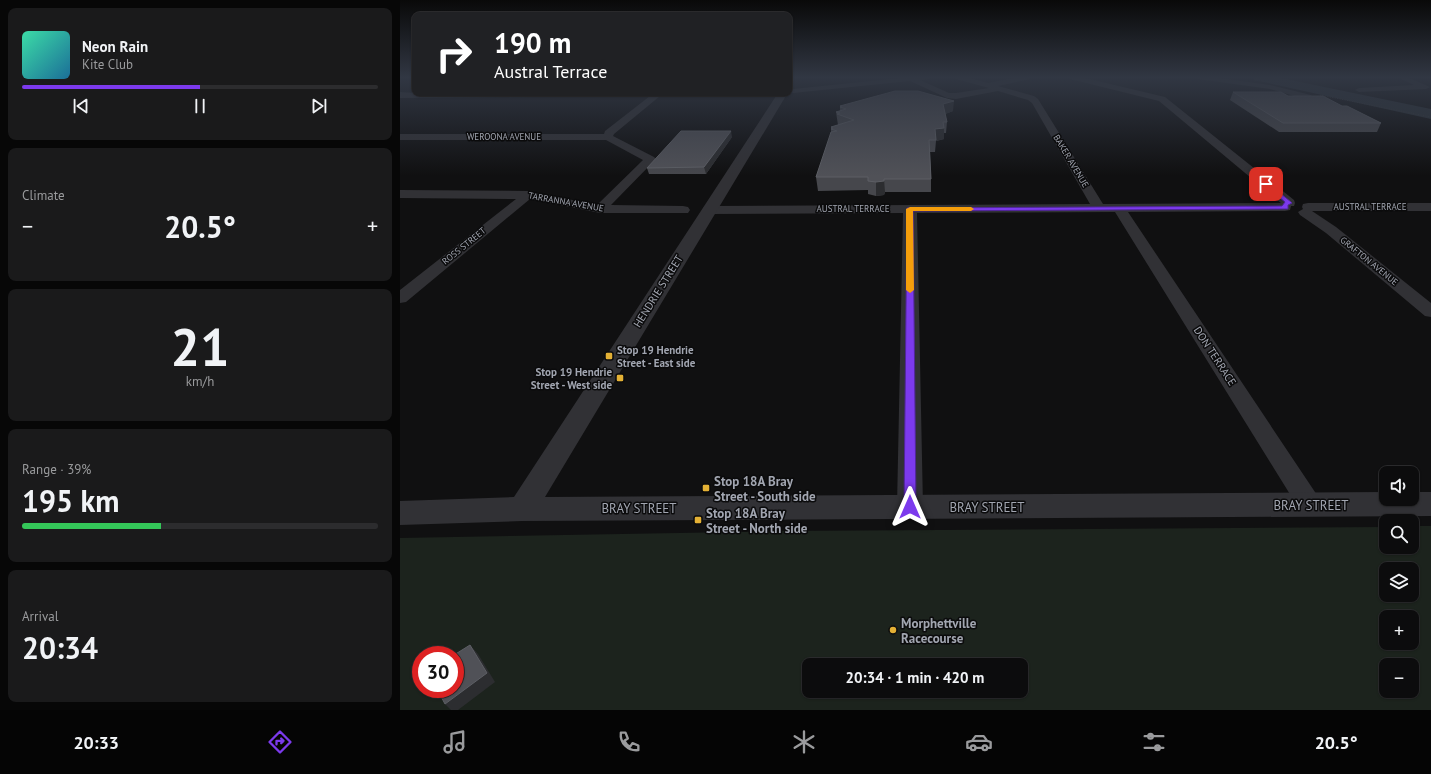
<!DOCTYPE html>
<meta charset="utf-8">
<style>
body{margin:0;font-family:"PT Sans",sans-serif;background:#1a1a1b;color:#f1f3f6;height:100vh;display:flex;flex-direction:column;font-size:15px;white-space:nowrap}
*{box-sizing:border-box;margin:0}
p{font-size:13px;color:#9a9b9d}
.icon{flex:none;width:22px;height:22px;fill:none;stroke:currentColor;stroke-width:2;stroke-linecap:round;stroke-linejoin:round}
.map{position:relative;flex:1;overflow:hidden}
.drawer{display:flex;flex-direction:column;gap:8px;padding:8px;background:#070707;width:400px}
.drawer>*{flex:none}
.guide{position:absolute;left:12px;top:12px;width:380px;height:84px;border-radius:8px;box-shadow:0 1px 3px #0004,0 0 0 1px #2c2c2e;background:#202124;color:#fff;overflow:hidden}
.tools{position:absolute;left:979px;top:466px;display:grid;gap:8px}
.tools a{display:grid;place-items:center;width:40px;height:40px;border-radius:8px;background:#0c0c0d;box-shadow:0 1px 3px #0004,0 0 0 1px #2c2c2e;font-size:20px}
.speed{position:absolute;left:12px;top:646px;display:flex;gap:8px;font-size:20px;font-weight:700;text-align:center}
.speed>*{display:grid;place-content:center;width:52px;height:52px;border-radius:50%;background:#0c0c0d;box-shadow:0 1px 3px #0004,0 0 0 1px #2c2c2e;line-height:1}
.speed .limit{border:6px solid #d22;background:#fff;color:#111}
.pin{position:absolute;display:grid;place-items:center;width:34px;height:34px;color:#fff;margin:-17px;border-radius:8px;box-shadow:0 2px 6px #0006}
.me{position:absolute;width:44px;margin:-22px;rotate:0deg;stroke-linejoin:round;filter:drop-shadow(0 0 3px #0008)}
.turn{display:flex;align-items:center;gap:14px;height:84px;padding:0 16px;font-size:18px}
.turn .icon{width:52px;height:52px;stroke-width:2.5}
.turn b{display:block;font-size:28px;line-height:34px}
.big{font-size:30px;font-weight:700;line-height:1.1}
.drawer .card{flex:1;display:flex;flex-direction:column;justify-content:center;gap:6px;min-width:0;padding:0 14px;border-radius:8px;background:#1a1a1b}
.drawer .dial{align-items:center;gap:0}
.dial b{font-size:52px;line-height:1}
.song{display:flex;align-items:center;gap:12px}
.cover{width:48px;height:48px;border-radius:6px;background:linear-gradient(135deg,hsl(160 70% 55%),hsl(200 70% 35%))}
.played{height:4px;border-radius:2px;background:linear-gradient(90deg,#7c3aed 50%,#2c2c2e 50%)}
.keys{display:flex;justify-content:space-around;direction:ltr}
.heat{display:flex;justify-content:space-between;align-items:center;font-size:22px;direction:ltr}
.charge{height:6px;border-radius:3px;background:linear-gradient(90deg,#34c759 39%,#2c2c2e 0)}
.trip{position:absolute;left:402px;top:658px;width:226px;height:40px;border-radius:8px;background:#0c0c0d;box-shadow:0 1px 3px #0004,0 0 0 1px #2c2c2e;font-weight:700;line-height:40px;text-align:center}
.dock{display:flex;height:64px;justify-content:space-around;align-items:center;background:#050505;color:#9a9b9d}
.dock .icon{width:28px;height:28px}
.dock .selected{color:#7c3aed}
.dock b{font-size:18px;color:#f1f3f6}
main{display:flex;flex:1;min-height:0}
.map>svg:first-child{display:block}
.green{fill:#1c231d;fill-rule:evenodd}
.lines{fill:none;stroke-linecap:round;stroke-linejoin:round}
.river{fill:#2a3138;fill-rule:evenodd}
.path{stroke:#37383c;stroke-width:1;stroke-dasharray:1 1.5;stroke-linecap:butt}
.minor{fill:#313135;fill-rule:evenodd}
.tertiary{fill:#313135;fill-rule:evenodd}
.wall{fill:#46474c}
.shaded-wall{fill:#2c2d30}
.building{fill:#505157;stroke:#5d5f65}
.route{fill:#7c3aed;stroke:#51269a}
.slow{fill:#f59e0b}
.poi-dot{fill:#e4b135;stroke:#0b0b0c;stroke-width:1.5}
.labels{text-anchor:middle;stroke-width:3;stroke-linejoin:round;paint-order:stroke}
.far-street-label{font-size:9px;fill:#a2a6b1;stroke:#0b0b0c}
.street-label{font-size:11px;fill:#a2a6b1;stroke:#0b0b0c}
.poi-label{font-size:11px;font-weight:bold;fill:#a2a6b1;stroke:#0b0b0c;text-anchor:start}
.near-poi-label{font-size:13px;font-weight:bold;fill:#a2a6b1;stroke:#0b0b0c;text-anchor:start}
.near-street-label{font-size:13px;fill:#a2a6b1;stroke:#0b0b0c}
</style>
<main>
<section class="drawer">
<div class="card">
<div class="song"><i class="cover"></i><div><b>Neon Rain</b><p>Kite Club</p></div></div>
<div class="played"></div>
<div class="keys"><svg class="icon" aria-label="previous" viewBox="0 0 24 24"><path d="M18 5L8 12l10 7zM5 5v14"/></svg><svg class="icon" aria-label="pause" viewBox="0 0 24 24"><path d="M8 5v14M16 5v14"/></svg><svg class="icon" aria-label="next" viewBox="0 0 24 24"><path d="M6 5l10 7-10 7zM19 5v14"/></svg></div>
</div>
<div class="card"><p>Climate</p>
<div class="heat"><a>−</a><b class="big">20.5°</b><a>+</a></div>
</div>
<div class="card dial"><b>21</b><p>km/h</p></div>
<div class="card"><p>Range · 39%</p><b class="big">195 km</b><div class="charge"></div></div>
<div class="card"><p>Arrival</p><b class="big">20:34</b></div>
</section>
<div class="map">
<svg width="1031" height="710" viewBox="0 0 1031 710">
<rect width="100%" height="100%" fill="#101011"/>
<path class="green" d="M1012,526H1031V710H0V538L385,531L986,527V547H1012ZM986,569H1012V595H986ZM986,617H1012V643H986ZM21,655H55V689H21ZM409,665H621V691H409ZM986,665H1012V691H986Z"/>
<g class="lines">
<path class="river" d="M852,77H876L1031,109V119L859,81L854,80Z"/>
<path class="path" d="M920,95L1031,117"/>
<path class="minor" d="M510,77H531L530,79L520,80L549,93H556L589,88L556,79L555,77H566L588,83L618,77H631L630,79L598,86L634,96L638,99L703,204L881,203L759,101L670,79L669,77H681L765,97L894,200L895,203L894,206H891L890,210L885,211L728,212L919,498L923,505L919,512L910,515L901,512L715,212L517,213L523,507L519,514L510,517L501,514L497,507L503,213L309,214L304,213L302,210L304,207L309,206L690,204L632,103L628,100L598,91L556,99L547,98L510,81L393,93L389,91L393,89Z
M794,77H812L870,85L911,95L912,97L908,100L870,89L798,79Z
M997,77H1007L1030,87L1026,89L959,92L955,90L959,88L1014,85Z
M0,92L15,93H348L344,95L260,96L214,134L213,136L254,157L256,159L211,205L283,206L288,207L290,210L288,213H200L130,199L6,302L0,303V290L116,199L0,198V190L128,191L197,205L243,160L206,140H0V134H204L205,131L250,96L0,98Z
M908,203H1031V211H912L936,227L1031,303V317L1025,316L926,233L900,215L898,212L903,209L902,207L903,204Z"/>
<path class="tertiary" d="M389,77H395L392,83L389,84Z
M378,93L387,94L145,497L986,492V499H1012V492H1031V516L122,521L0,525V501L114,497Z"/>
</g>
<path class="wall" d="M833,92L888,96L942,106L981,123L977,132H879L830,100Z
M440,106L553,111L545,114L547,122L546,133H544V139L536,141L535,152H530L531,179V192H485L484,195L476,196L468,194V190L418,191L416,177L431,133V127L438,125L436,112L440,111Z
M332,137L306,174H249L247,168Z"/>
<path class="shaded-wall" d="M554,101L553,111L543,115V104Z
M544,128V139L536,141L535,129Z
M331,131L332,137L306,174L304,167Z
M484,179L485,192L484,195L476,196V182Z
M70,645L78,654L95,682L58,710H51L45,704Z"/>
<path class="building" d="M495,91H518L554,101L543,104L547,122H543L544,128L535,129L536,140H529L531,179H484V181L476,182L468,181V177H416L431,132L437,131L431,129L433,128L431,127L454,120L437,114L440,113L436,112L446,109L440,107H442L440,106Z
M833,92H881L888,96H923L942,106H947L981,123H883Z
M281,131H331L304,167L247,168Z
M70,645L87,673L45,704L37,689H55V655H54Z"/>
<linearGradient id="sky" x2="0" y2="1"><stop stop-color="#090909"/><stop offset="0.44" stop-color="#313743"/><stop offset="1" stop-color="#313743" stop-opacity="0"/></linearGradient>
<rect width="1031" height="176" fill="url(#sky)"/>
<path class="route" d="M864,183H868L891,202L892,203L888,205V209L513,211L516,507L514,511L510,512L505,511L504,507L507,208L882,206L885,202L864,185Z"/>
<path class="slow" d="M510,207H571L574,209L571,211H513L514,290L510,293L506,290V209Z"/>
<g class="poi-dot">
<rect x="205" y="352" width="8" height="8" rx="2"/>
<rect x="216" y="374" width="8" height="8" rx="2"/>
<rect x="302" y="484" width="8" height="8" rx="2"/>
<rect x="294" y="516" width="8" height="8" rx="2"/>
<circle cx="493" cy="630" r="4"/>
</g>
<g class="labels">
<g class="far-street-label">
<text x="104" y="140">WEROONA AVENUE</text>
<text transform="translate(671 161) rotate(59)" y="3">BAKER AVENUE</text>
<text transform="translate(166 202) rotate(10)" y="3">TARRANNA AVENUE</text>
<text x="970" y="210">AUSTRAL TERRACE</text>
<text x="453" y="212">AUSTRAL TERRACE</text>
<text transform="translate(64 246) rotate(-39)" y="3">ROSS STREET</text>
<text transform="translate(969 261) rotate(39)" y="3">GRAFTON AVENUE</text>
</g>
<g class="street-label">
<text transform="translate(258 291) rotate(-58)" y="4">HENDRIE STREET</text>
<text transform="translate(815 356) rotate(57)" y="4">DON TERRACE</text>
</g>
<g class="poi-label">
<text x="217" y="354">Stop 19 Hendrie<tspan x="217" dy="13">Street - East side</tspan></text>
<text x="212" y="376" text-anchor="end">Stop 19 Hendrie<tspan x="212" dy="13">Street - West side</tspan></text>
</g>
<g class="near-poi-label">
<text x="314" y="486">Stop 18A Bray<tspan x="314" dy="15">Street - South side</tspan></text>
<text x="306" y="518">Stop 18A Bray<tspan x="306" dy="15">Street - North side</tspan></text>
<text x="501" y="628">Morphettville<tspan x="501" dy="15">Racecourse</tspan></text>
</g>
<g class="near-street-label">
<text x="911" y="510">BRAY STREET</text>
<text x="587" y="512">BRAY STREET</text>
<text x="239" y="513">BRAY STREET</text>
</g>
</g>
</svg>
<div class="tools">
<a><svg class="icon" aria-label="sound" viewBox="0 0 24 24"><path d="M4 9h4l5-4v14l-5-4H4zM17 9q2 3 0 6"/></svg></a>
<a><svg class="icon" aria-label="search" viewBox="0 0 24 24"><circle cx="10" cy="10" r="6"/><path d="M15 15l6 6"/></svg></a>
<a><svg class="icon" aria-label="layers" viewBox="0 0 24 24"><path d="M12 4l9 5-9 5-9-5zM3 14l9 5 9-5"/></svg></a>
<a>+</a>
<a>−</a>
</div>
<div class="speed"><div class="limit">30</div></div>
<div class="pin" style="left:866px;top:184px;background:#d93025"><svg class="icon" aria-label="arrive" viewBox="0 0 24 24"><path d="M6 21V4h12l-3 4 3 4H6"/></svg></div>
<svg class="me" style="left:510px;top:507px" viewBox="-20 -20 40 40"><path d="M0-17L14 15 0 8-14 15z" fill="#7c3aed" stroke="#fff" stroke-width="4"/></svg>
<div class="trip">20:34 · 1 min · 420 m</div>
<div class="guide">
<div class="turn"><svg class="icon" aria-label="right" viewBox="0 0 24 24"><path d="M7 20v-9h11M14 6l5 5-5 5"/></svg><div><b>190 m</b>Austral Terrace</div></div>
</div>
</div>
</main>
<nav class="dock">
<b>20:33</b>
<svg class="icon selected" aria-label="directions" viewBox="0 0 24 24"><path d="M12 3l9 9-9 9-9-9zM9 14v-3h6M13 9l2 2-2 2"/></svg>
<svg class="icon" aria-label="music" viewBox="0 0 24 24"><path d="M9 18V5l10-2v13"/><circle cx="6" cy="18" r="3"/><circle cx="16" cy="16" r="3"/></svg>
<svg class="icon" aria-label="phone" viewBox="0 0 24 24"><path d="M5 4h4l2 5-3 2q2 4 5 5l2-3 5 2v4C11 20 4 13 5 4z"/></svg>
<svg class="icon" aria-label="climate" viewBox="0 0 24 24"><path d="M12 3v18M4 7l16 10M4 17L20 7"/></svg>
<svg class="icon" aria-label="car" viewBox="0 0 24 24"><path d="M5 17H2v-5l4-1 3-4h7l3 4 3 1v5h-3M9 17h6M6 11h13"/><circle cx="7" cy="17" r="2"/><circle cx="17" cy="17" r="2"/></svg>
<svg class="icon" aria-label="filters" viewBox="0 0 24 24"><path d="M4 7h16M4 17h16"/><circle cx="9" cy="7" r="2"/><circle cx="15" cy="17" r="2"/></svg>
<b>20.5°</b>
</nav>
